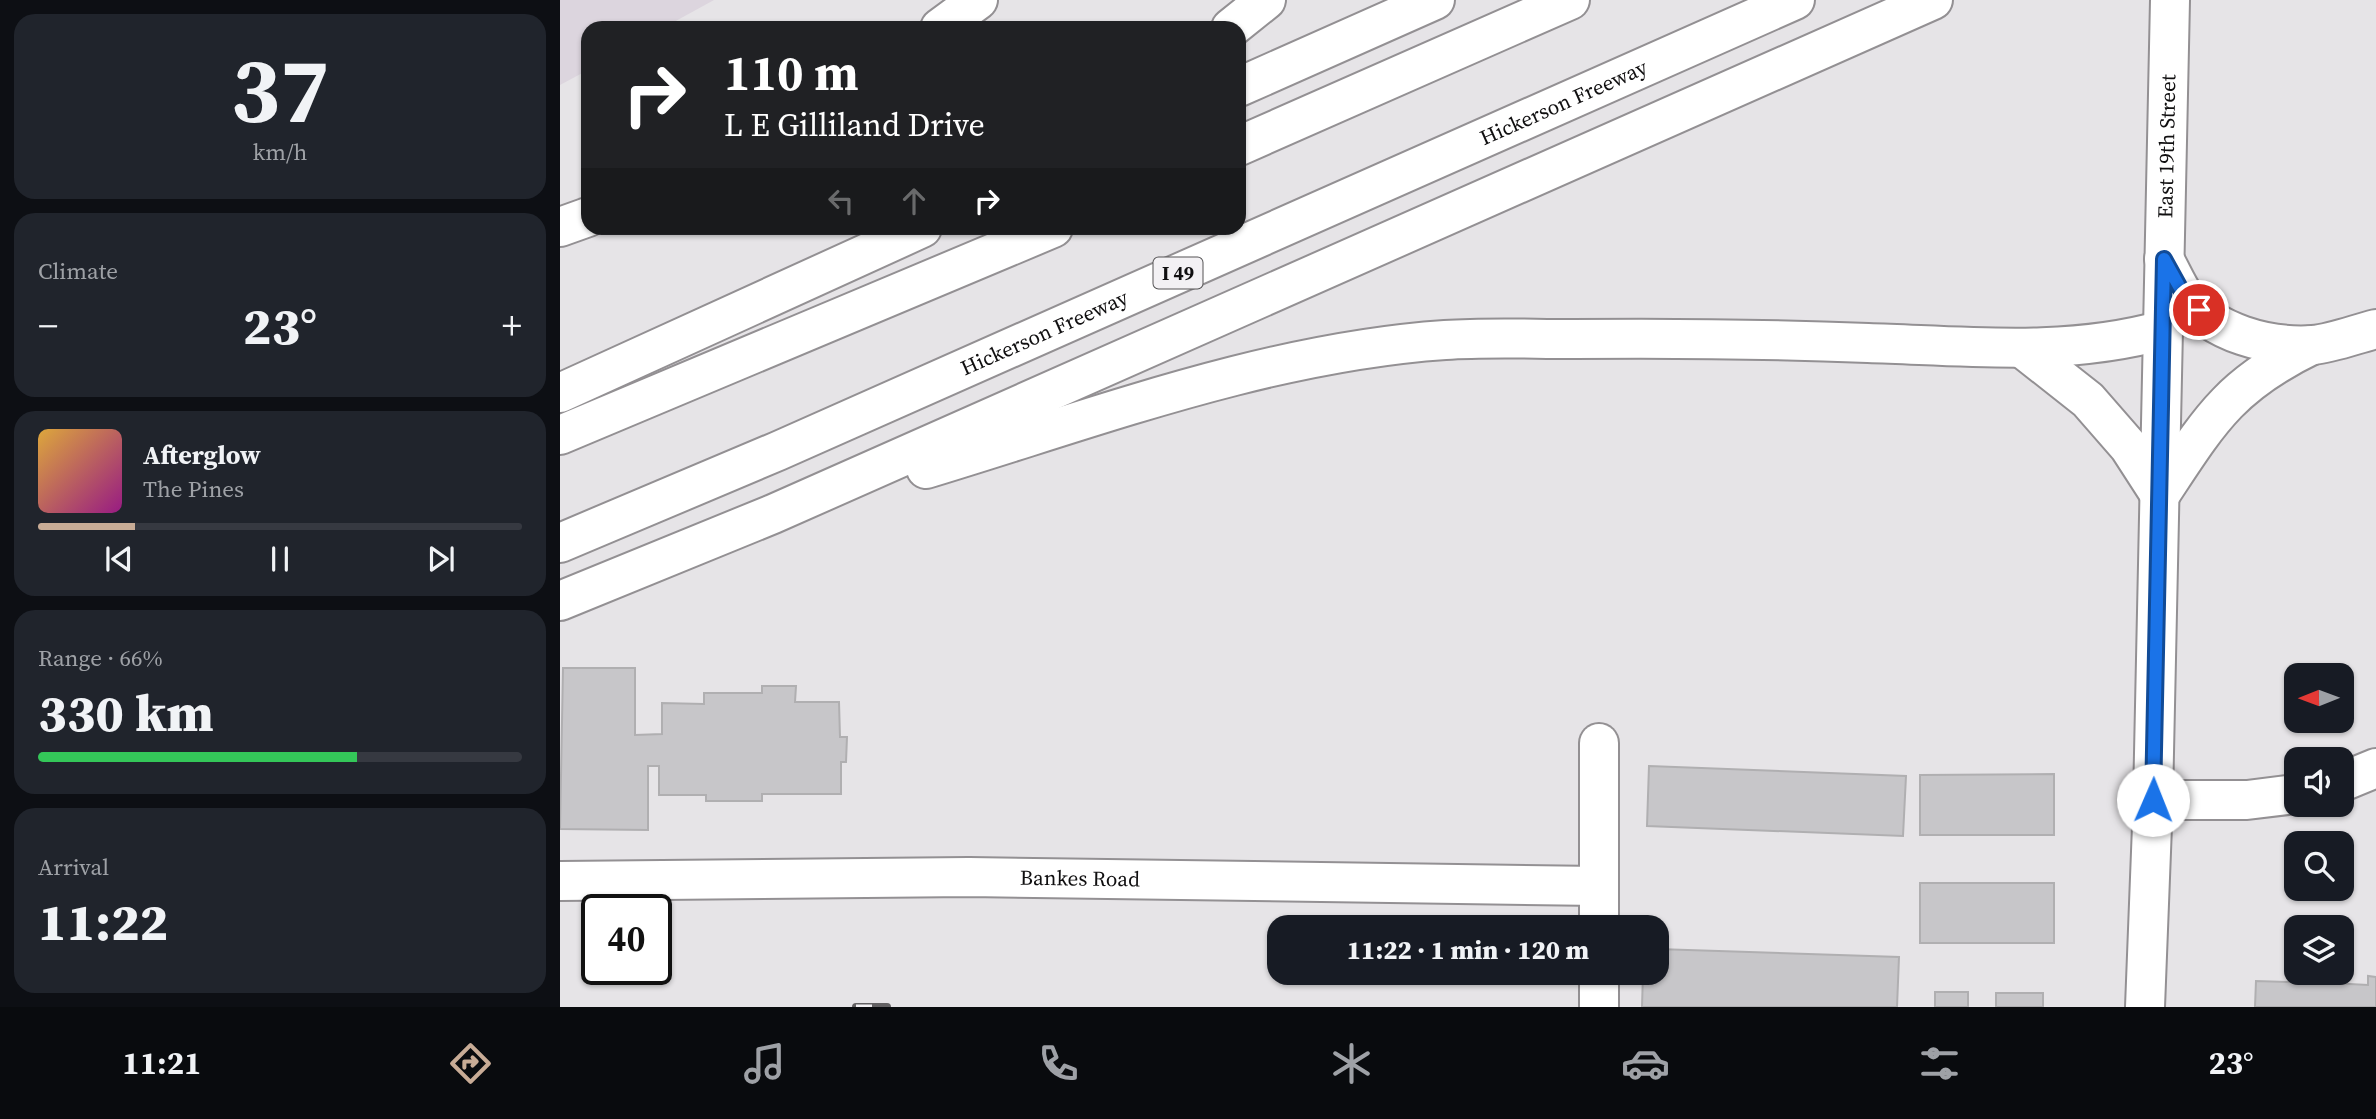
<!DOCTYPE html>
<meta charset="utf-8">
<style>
body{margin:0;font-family:"Source Serif 4",serif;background:#20242c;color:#f1f3f6;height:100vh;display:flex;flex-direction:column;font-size:26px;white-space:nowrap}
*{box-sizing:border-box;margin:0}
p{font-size:23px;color:#9ea1a6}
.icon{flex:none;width:38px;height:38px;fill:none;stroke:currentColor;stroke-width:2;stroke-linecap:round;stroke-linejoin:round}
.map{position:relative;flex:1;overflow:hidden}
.sheet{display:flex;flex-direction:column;gap:14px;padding:14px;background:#0d0f14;width:560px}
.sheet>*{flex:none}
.hud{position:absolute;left:21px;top:21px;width:665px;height:214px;border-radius:21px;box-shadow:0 2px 5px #0004;background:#202124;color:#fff;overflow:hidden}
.needle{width:46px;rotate:269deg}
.tools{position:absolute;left:1724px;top:663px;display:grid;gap:14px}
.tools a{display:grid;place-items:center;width:70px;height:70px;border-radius:14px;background:#171b24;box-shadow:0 2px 5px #0004;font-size:35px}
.speed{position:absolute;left:21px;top:894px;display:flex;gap:14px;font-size:35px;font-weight:700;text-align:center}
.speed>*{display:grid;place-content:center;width:91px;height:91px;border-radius:50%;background:#171b24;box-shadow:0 2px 5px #0004;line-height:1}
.speed .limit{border:4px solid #111;border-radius:10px;background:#fff;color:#111}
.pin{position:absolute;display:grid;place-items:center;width:60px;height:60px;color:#fff;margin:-30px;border:4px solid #fff;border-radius:50%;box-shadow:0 2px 7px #0007}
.me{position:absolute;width:77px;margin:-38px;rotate:1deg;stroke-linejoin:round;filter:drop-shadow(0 0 5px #0008)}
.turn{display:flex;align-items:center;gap:24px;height:147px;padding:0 28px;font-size:32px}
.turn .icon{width:91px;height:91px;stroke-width:2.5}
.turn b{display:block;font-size:49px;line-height:60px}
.lanes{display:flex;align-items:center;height:66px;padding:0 28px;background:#0003;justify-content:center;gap:35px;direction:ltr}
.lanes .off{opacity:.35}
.big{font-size:52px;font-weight:800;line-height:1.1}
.sheet .card{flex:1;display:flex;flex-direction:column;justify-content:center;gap:10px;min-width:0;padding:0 24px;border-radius:21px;background:#20242c}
.sheet .dial{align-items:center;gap:0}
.dial b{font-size:91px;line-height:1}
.song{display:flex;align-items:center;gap:21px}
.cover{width:84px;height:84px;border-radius:10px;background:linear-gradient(135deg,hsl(40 70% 55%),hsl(310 70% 35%))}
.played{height:7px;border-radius:4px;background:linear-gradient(90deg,#c8ac96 20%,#363941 20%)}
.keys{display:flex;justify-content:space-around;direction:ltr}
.heat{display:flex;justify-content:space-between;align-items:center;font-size:38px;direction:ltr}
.charge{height:10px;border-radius:5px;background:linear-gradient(90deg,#34c759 66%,#363941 0)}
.trip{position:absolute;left:707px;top:915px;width:402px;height:70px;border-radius:21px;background:#171b24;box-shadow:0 2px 5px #0004;font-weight:800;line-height:70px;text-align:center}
.dock{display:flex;height:112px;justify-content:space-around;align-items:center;background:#090b0e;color:#9ea1a6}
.dock .icon{width:49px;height:49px}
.dock .on{color:#c8ac96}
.dock b{font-size:32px;color:#f1f3f6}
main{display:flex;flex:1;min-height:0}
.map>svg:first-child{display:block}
.built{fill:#dcd5de}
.building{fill:#c7c6c9;stroke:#b0afb1;stroke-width:2}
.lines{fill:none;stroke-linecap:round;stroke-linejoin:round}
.minor-casing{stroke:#939093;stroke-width:42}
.tertiary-casing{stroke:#939093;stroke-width:42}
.motorway-casing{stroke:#939093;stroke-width:42}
.minor{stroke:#fff;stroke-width:38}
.tertiary{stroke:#fff;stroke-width:38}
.motorway{stroke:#fff;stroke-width:38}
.rail-casing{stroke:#636163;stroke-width:8}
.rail{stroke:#f3f1f4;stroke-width:5;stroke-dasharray:16;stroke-linecap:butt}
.route-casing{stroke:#114b97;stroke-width:18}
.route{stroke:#1a73e8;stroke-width:12}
.labels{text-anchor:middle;stroke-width:7;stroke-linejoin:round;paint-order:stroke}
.shield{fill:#f3f1f4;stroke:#545354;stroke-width:2}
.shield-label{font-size:19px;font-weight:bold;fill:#100f10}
.street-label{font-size:21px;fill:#100f10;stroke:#f3f1f4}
</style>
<main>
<section class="sheet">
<div class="card dial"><b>37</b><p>km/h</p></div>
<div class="card"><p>Climate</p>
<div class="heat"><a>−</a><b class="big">23°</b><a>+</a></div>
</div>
<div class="card">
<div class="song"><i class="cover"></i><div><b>Afterglow</b><p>The Pines</p></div></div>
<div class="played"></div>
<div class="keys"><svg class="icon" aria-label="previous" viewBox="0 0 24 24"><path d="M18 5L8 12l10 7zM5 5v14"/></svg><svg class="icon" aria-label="pause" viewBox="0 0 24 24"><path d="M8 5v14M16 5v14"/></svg><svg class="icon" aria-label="next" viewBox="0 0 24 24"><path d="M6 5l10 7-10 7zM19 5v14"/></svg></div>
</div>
<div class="card"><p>Range · 66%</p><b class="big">330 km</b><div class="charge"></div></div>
<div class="card"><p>Arrival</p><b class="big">11:22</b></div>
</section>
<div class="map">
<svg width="1816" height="1007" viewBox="0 0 1816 1007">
<rect width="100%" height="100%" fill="#e6e4e7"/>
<path class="built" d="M0,0H154L103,28H28V70L0,85Z"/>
<path class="building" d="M3,668H75V735L102,734V703L144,704V693H202V686H236L235,702H279L280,737H287L286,762H281V794H202V801H146V795H99V766H88V830L0,829Z
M1089,766L1346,776L1343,836L1087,826Z
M1494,774V835H1360V775Z
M1360,883H1494V943H1360Z
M1097,949L1339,957L1337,1007H1082L1083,973H1097Z
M1733,975L1772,976L1771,983L1808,985V976L1816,977V1007H1695L1696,981L1732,982Z
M1375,992H1408V1007H1375Z
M1436,993H1483V1007H1436Z"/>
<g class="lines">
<g class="minor-casing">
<g id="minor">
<path d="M380,28L418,0"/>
<path d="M0,227L28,217"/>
<path d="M1782,782L1816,768"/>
<path d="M1593,800H1687L1736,794"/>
<path id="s1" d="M0,881L409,877L1039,886"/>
<path d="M1039,928V743"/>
<path d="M1039,973V1007"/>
</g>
</g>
<g class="tertiary-casing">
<g id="tertiary">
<path d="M1604,259C1611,271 1617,286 1625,297C1653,333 1709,348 1753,345C1773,343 1796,334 1816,329"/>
<path d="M1600,495C1649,421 1669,385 1752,345"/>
<path id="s2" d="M1585,1007L1593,800L1610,0"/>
</g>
</g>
<g class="motorway-casing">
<g id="motorway">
<path d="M671,28L706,0"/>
<path d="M679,87L875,0"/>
<path d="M679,146L1010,0"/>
<path d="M1462,348L1528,400L1569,447L1600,495"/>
<path d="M0,393L362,228"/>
<path d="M0,435L493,228"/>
<path d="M366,469C535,418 708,352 885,340C927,337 970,339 1012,339C1111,338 1209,339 1308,343C1407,346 1506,357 1603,330"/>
<path id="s3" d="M0,543L218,451L1235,0"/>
<path d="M0,601L213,514L1373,0"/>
</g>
</g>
<use href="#minor" class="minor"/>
<use href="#tertiary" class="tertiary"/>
<use href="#motorway" class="motorway"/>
<g class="rail-casing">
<path id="rail" d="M296,1007H327"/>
</g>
<use href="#rail" class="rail"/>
</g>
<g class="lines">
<g class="route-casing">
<path id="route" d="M1593,800L1604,259L1625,297L1639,310"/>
</g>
<use href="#route" class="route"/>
</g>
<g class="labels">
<rect class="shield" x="593.5" y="257.5" width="49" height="31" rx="5"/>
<g class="shield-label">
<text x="618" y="280">I 49</text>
</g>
<g class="street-label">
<text dy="7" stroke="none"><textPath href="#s3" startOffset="1096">Hickerson Freeway</textPath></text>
<text dy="7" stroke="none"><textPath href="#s2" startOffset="861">East 19th Street</textPath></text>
<text dy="7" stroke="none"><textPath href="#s3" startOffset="528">Hickerson Freeway</textPath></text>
<text dy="7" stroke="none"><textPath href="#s1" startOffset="520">Bankes Road</textPath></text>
</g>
</g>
</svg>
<div class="tools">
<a><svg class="needle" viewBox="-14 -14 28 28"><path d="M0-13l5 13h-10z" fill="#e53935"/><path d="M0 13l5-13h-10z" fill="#9ea1a6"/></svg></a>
<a><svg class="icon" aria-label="sound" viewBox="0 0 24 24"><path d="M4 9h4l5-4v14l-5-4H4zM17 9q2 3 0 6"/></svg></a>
<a><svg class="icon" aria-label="search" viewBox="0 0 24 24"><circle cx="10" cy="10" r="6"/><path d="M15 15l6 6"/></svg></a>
<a><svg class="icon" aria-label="layers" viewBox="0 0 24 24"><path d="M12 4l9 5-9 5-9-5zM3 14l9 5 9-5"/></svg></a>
</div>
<div class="speed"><div class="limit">40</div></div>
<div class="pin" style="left:1639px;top:310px;background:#d93025"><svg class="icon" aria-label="arrive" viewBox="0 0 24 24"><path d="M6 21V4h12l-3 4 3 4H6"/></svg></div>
<svg class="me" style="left:1593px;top:800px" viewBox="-20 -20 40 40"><circle r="19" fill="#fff"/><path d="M0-13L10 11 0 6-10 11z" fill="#1a73e8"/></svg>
<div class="trip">11:22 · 1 min · 120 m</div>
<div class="hud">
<div class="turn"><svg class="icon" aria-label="right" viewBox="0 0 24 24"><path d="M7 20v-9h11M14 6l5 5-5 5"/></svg><div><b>110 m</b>L E Gilliland Drive</div></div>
<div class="lanes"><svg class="icon off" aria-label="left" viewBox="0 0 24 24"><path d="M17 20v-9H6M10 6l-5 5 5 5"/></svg><svg class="icon off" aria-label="ahead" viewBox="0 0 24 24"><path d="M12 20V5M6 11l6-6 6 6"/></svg><svg class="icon" aria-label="right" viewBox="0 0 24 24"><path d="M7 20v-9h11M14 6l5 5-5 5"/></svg></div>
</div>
</div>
</main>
<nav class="dock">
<b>11:21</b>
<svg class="icon on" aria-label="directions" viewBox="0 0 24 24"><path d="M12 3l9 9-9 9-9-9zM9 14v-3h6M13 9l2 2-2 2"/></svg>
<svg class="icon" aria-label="music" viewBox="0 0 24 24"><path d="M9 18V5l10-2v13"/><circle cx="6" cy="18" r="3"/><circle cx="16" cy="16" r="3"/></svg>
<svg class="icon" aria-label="phone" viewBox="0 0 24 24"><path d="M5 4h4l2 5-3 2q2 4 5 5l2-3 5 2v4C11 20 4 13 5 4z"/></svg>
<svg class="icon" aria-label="climate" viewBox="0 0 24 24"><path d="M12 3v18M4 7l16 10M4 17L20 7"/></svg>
<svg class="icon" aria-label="car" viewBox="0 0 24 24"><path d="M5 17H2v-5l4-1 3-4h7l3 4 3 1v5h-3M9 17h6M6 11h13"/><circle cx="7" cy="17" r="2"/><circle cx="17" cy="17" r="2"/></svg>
<svg class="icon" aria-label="filters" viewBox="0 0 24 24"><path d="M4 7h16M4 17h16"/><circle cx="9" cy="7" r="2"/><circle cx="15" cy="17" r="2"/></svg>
<b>23°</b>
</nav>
